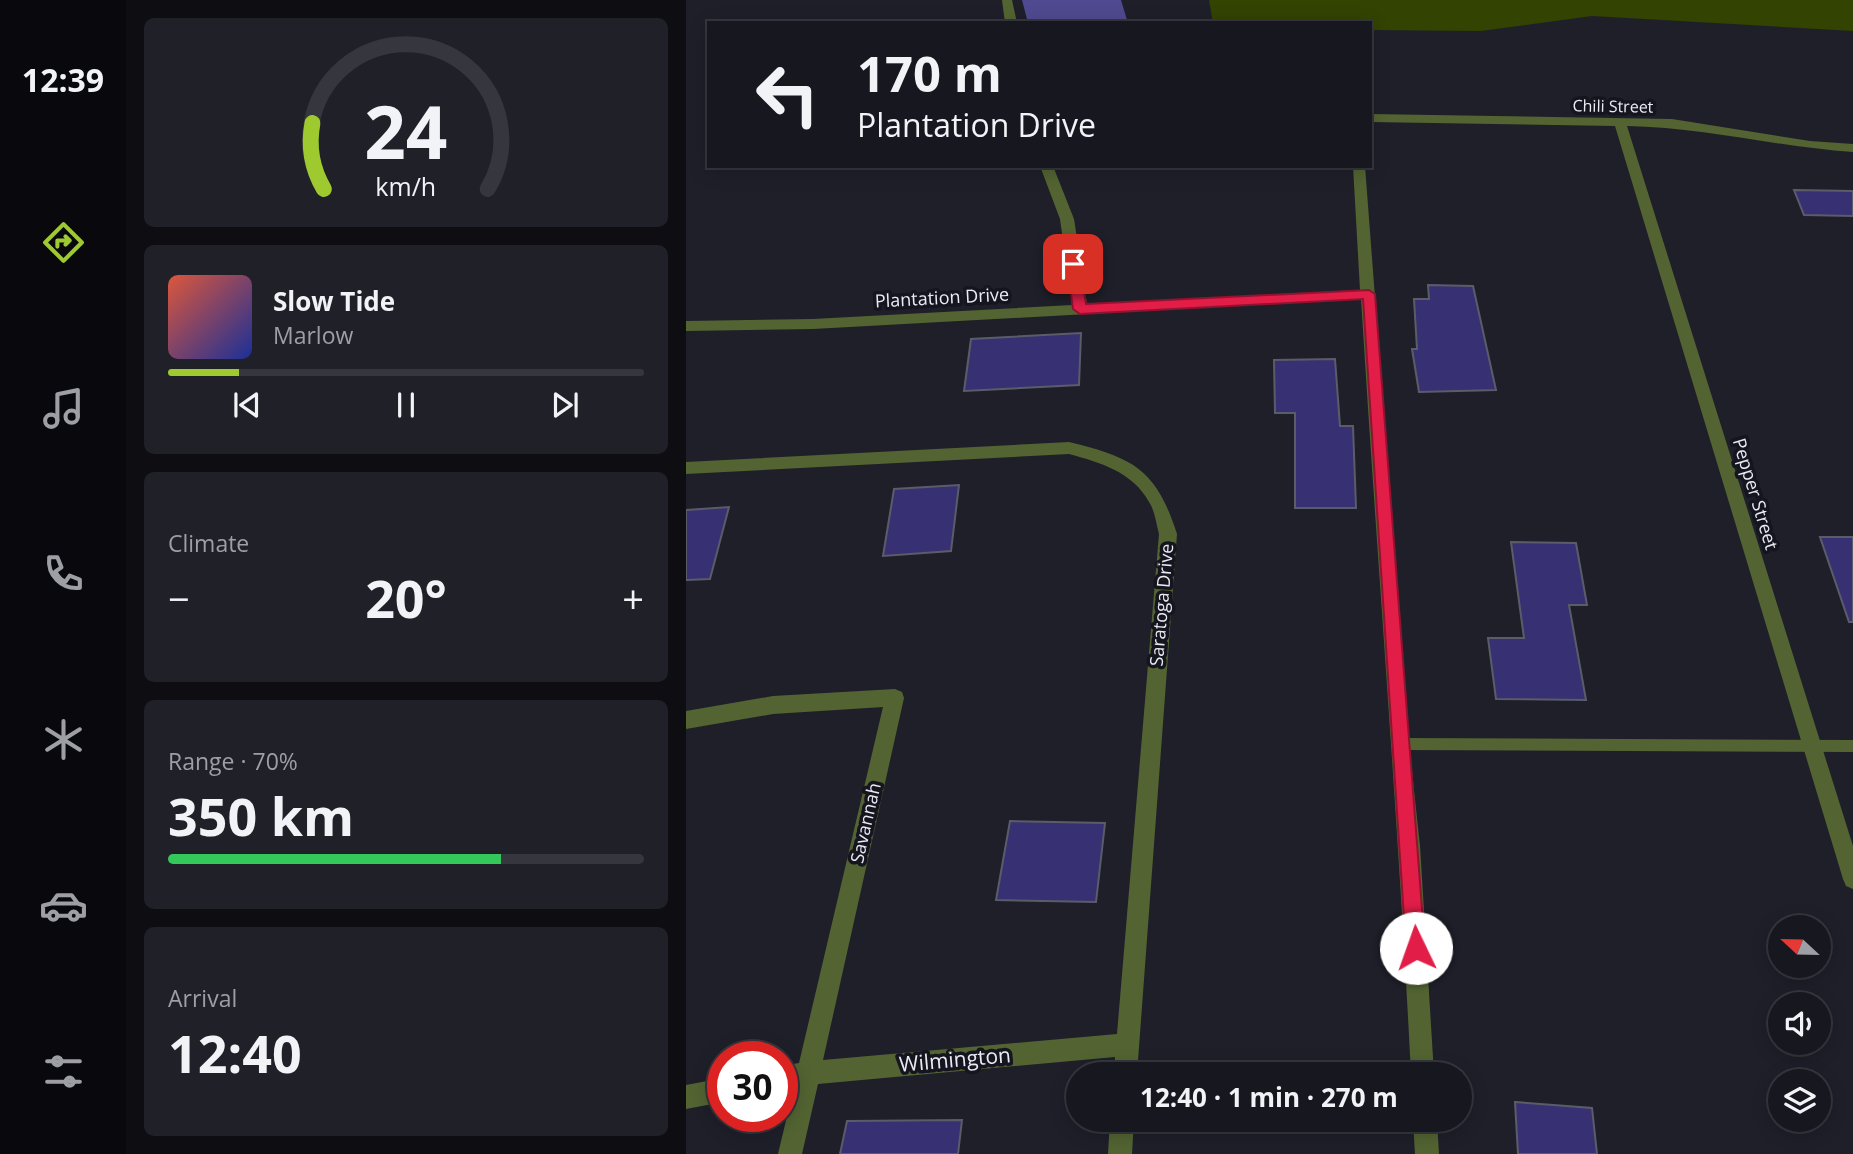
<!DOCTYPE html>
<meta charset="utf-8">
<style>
body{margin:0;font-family:"Open Sans",sans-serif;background:#202029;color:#f1f3f6;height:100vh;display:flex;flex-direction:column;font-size:26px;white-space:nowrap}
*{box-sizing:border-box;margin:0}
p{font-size:23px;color:#9e9fa5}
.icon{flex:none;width:38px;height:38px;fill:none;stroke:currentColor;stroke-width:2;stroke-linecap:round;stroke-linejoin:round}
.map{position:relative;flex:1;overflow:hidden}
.details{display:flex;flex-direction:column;gap:18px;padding:18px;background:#0d0d12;width:560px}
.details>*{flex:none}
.hud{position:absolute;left:21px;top:21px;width:665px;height:147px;border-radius:0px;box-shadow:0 4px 18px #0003,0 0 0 2px #36363e;background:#171720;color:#f1f3f6;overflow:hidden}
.needle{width:46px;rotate:292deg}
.tools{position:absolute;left:1082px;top:915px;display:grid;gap:14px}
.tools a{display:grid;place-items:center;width:63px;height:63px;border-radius:50%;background:#171720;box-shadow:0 4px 18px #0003,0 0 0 2px #36363e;font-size:35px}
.speed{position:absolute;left:21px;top:1041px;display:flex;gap:14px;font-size:35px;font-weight:700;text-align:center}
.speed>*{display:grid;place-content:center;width:91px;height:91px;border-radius:50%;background:#171720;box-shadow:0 4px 18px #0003,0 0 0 2px #36363e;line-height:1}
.speed .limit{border:10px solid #d22;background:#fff;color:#111}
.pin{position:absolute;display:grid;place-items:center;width:60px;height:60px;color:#fff;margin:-30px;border-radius:14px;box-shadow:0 4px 10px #0006}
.me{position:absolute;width:77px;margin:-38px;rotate:357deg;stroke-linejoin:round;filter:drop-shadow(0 0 5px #0008)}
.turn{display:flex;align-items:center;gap:24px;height:147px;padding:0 35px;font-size:32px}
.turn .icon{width:91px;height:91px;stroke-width:2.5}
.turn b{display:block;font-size:49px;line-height:60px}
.big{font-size:52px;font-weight:700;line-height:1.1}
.details .card{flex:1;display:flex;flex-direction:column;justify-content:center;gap:10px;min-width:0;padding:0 24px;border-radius:10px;background:#202029}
.details .dial{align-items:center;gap:0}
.dial svg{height:182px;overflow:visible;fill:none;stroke:#36363e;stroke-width:7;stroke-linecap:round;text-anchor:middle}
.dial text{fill:#f1f3f6;stroke:none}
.song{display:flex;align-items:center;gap:21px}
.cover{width:84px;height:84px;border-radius:10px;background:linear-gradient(135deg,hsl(10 70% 55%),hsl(230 70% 35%))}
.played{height:7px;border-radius:4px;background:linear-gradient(90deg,#9eca2f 15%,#36363e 15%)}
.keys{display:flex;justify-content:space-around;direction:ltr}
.heat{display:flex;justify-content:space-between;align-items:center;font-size:38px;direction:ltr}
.charge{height:10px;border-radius:5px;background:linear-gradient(90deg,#34c759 70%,#36363e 0)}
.trip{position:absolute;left:380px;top:1062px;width:406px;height:70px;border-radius:35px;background:#171720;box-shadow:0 4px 18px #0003,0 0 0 2px #36363e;font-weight:700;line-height:70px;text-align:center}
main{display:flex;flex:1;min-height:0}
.dock{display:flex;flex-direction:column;width:126px;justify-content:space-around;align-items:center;background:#09090d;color:#9e9fa5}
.dock .icon{width:49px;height:49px}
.dock .active{color:#9eca2f}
.dock b{font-size:32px;color:#f1f3f6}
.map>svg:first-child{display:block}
.green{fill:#324302}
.water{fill:#4f4a8f}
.building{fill:#373072;stroke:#5b5c69;stroke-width:2}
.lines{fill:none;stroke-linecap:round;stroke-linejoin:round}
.lane{fill:#536432;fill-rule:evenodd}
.street{fill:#536432;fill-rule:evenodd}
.route{fill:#e11d48;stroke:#92132f;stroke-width:2}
.labels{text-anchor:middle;stroke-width:7;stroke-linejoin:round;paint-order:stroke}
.far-street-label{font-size:16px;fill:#eaebf2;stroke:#151520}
.street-label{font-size:18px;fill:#eaebf2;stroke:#151520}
.near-street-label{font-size:21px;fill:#eaebf2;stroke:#151520}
</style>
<main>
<nav class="dock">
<b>12:39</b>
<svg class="icon active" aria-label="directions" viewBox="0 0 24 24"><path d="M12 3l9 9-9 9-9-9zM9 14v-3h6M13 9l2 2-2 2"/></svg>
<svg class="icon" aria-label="music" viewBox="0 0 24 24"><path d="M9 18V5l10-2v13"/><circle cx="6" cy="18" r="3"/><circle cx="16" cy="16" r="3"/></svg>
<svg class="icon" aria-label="phone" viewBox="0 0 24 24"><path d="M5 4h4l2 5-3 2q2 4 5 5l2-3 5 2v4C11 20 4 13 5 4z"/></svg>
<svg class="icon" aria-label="climate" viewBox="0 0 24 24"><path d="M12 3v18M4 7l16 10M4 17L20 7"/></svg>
<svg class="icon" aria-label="car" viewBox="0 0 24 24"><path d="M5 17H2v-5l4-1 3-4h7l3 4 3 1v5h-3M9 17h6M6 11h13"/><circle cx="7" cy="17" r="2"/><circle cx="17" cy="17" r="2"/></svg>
<svg class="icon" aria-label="filters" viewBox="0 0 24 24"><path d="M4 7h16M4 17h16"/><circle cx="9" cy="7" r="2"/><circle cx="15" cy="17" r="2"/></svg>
</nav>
<section class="details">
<div class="card dial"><svg viewBox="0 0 100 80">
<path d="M14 69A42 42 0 1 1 86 69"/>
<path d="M14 69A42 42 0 0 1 9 40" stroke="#9eca2f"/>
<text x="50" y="56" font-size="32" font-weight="700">24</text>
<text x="50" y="72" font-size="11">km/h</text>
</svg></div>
<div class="card">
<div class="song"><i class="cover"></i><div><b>Slow Tide</b><p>Marlow</p></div></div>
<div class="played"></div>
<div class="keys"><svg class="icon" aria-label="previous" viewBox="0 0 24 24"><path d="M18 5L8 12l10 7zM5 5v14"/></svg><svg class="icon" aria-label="pause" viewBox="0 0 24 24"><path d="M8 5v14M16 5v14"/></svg><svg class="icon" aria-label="next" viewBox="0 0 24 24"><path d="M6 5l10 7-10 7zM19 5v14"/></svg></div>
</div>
<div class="card"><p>Climate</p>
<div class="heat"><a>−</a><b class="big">20°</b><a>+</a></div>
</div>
<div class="card"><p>Range · 70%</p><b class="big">350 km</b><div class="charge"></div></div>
<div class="card"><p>Arrival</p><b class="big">12:40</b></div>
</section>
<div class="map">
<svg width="1167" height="1154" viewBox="0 0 1167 1154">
<rect width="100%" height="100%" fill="#1f1f2a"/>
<path class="green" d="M523,0H1167V31L906,16L795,31L684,30V23H527Z"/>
<path class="water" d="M336,0H435L441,20L447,23H342Z"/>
<path class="building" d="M1108,190L1167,191V216L1118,215Z
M742,285L787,286L810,390L733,392L726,349H731L728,299H743Z
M395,333L393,385L278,391L285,339Z
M649,359L654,426H667L670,508H609V413H589L588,360Z
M273,485L265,551L197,556L208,489Z
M43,507L24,579L0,580V510Z
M1134,537H1167V622H1163Z
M825,542L890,543L901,605H883L900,700L810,699L802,638H838Z
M324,821L419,823L410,902L310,900Z
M829,1102L906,1108L911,1154H832Z
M276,1120L272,1154H154L161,1121Z"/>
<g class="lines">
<path class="lane" d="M713,738L1167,740V752L713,750L708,749L706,744L708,739Z"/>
<path class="street" d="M316,0H326L331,23H319Z
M684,114L986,119L1124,141L1167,144V152C1091,147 1017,127 941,126L1167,846V889L1160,886L1157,879L929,126L684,122Z
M354,166H367L388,219L401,304L674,290L667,166H679L723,744L734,846L748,1074H725C712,816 691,558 675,299L127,329L0,331V321L127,319L386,305L374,219Z
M383,442C448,458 470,469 491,534L451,1074H428L429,1057L132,1084L116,1154H92L108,1087L96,1090V1066L113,1063L197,707L87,714L0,729V711L87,696L209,689L216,692L218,698L137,1060L431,1034L473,534C470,523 469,511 463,502C447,472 413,462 383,454L0,474V462Z
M37,1078V1102L0,1109V1085Z
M424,1120H448L446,1154H422Z
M727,1120H751L753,1154H729Z"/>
</g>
<path class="route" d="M387,260L394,264L400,304L683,290L689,294L739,948L737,955L730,958L723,955L720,948L677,299L394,314L387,309L381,264Z"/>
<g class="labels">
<g class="far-street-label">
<text transform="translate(927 106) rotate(1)" y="6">Chili Street</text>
</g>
<g class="street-label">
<text transform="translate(256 298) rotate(-3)" y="6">Plantation Drive</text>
<text transform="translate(1069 494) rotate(73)" y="6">Pepper Street</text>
<text transform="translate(476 605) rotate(-85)" y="6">Saratoga Drive</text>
<text transform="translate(180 823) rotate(-77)" y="6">Savannah</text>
</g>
<g class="near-street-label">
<text transform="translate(269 1060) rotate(-5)" y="7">Wilmington</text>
</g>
</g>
</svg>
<div class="tools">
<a><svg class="needle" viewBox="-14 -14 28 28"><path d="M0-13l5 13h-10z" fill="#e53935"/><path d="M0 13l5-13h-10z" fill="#9e9fa5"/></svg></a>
<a><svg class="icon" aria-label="sound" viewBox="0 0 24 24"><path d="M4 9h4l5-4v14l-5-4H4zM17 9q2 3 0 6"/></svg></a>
<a><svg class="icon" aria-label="layers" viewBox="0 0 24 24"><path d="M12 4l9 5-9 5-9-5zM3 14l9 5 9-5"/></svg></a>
</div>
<div class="speed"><div class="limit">30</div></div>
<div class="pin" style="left:387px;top:264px;background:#d93025"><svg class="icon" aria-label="arrive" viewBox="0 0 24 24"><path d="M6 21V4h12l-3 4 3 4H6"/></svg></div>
<svg class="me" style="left:730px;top:948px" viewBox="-20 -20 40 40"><circle r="19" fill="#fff"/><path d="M0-13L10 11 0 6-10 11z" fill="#e11d48"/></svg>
<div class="trip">12:40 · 1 min · 270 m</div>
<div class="hud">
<div class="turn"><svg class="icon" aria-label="left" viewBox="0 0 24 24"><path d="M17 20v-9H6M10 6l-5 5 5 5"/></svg><div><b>170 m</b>Plantation Drive</div></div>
</div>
</div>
</main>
